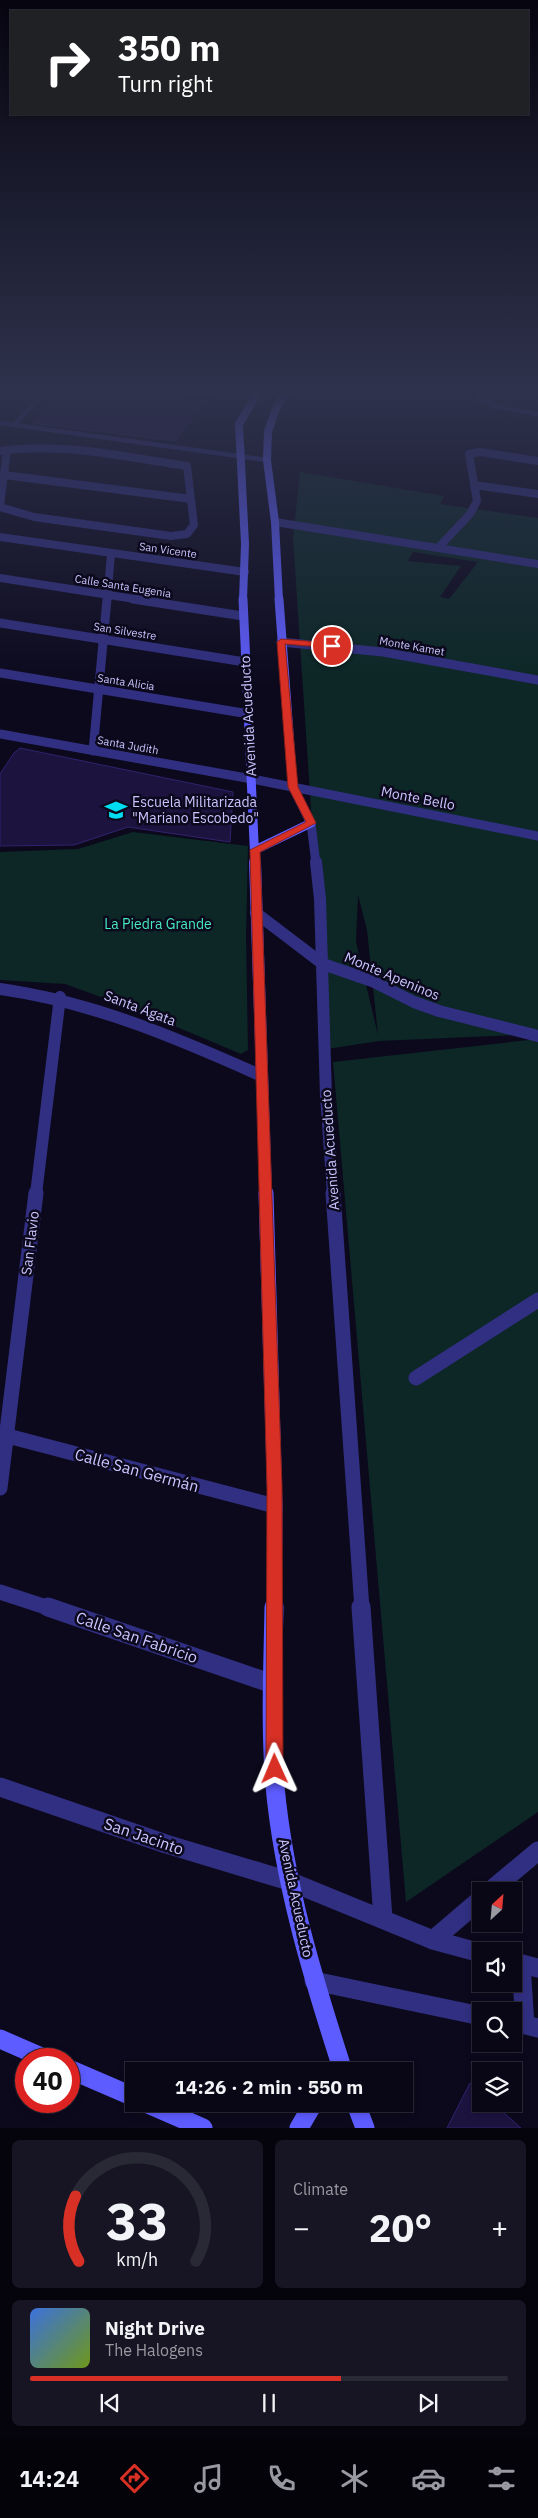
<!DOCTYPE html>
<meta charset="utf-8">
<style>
body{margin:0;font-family:"IBM Plex Sans",sans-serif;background:#171523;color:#f1f3f6;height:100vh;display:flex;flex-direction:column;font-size:19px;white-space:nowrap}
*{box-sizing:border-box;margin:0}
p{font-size:16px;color:#9999a1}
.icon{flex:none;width:28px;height:28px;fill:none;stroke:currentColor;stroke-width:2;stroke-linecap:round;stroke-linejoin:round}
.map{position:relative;height:2128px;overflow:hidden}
.details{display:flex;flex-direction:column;gap:12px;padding:12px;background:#05040c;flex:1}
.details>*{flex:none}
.guide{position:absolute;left:10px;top:10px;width:519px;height:105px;border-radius:0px;box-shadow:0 2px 8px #0003,0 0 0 1px #292835;background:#202124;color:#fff;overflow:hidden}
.needle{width:32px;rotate:26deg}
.buttons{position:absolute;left:472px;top:1882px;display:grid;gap:10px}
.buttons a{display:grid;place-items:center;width:50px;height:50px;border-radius:0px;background:#090716;box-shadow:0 2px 8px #0003,0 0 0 1px #292835;font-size:25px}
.speed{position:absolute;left:15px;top:2048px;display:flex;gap:10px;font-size:25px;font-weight:700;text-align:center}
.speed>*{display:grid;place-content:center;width:65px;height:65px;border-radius:50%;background:#090716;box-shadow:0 2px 8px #0003,0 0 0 1px #292835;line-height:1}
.speed .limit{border:8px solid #d22;background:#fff;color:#111}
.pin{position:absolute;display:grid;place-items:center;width:42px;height:42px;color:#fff;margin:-21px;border:2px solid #fff;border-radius:50%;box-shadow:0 1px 5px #0007}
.me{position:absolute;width:55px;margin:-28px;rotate:359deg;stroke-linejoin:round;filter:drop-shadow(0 0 4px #0008)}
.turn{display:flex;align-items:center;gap:18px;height:105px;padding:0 25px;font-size:22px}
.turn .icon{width:65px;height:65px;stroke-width:2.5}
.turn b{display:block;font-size:35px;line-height:42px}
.big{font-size:38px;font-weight:700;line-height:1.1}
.details .card{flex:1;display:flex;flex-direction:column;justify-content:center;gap:8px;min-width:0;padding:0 18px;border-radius:8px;background:#171523}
.details .dial{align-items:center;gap:0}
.dial svg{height:130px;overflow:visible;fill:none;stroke:#292835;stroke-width:7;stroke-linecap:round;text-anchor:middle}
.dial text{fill:#f1f3f6;stroke:none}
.song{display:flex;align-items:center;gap:15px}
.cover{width:60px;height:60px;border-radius:8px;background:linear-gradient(135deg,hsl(220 70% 55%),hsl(80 70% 35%))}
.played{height:5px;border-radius:2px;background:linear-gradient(90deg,#d93025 65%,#292835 65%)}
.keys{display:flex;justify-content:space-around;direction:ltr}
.heat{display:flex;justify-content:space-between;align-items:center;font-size:28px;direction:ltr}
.details .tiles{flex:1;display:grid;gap:12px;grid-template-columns:1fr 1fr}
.card:last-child{grid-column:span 2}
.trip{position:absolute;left:125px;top:2062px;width:288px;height:50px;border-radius:0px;background:#090716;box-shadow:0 2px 8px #0003,0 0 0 1px #292835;font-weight:700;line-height:50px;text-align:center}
.menu{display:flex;height:80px;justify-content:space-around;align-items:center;background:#040309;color:#9999a1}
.menu .icon{width:35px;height:35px}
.menu .active{color:#d93025}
.menu b{font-size:22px;color:#f1f3f6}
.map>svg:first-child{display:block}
.green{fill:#0c2726;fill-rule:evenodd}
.building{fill:#1c133f;stroke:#30236e}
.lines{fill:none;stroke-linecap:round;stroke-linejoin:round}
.lane{stroke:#312f81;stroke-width:4.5}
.street-far4{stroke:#312f81;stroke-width:8}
.street-far3{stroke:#312f81;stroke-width:9}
.street-far2{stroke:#312f81;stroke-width:12}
.street-far1{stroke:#312f81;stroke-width:15}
.street{stroke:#312f81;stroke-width:19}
.secondary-far4{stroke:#5d5cff;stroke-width:8}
.secondary-far3{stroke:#5d5cff;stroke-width:9}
.secondary-far2{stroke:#5d5cff;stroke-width:12}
.secondary-far1{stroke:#5d5cff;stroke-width:15}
.secondary{stroke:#5d5cff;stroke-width:19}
.route{fill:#d93025;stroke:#8d1f18}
.labels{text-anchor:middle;stroke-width:5;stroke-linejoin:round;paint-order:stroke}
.far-street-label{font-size:11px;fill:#cac5ff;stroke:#0c091d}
.street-label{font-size:14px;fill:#cac5ff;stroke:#0c091d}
.poi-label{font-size:14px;fill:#cac5ff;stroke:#0c091d;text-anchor:start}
.park-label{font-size:14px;fill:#45ebbf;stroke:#0c091d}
.near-street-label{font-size:16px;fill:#cac5ff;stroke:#0c091d}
</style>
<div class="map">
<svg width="538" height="2128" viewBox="0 0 538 2128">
<rect width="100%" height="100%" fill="#0c091d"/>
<path class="green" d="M300,472L444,496L440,504L538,518V1034L379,1041L327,1049L293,538ZM413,552L478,562L449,599L440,597L461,566L408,561ZM358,895L367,930L378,1035L356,942Z
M133,832L248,846L246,937L248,1050L241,1054L134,1009L65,984L0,980V852L78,849Z
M538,1039V1812L406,1902L333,1062Z"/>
<path class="building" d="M64,389H121L205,401L175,441L33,423Z
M20,748L233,792L230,842L128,827L74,845L0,846V774L14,753Z
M470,2083L481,2092V2104H494L521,2128H447Z"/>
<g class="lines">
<path class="lane" d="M478,389L479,399L494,406L538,414
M0,423L267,460
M14,425L48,389"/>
<path class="street-far4" d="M169,389L206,394L212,389
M0,451C62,442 125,457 187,466L194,525L187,534L171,536L34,517L0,507
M4,475L191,499
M474,485L538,494
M0,505L7,450
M275,522L538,564
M0,537L245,572
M438,548L470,514L477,501L469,454L480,452L538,461
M0,578L141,600
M107,600L111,554"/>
<path class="street-far3" d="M133,599L243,616
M0,623L245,662
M281,642L383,652L538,680
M0,673L249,714
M0,734L252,779L538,836
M93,751L107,599
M311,823L316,864"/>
<path class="street-far2" d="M316,862L320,899L326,1096L333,1194
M256,913L323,964L372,981L414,1002L439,1011L538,1036
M0,989C93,1002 177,1038 262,1076
M36,1194L60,997"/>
<path class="street-far1" d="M333,1193L362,1609
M416,1378L538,1300
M0,1434L275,1506
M0,1488L36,1193
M0,1592L52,1609"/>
<path class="street" d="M48,1607L273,1684
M361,1607L383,1919
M0,1787L166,1844L289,1881L433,1940L481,1953
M490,1891L538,1851
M433,1940L481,1899
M514,1962L538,1968
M521,1964L525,2025
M314,1981L481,2016
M514,2022L538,2028"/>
<path class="secondary-far4" d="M243,600L245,544L239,424L260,389
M279,600L275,522L267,460L268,432L275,411L287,389"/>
<path class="secondary-far3" d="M243,599L255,864
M255,850L311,823L293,787L279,599"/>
<path class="secondary-far2" d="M255,862L266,1194"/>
<path class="secondary-far1" d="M266,1193L275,1506L274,1609"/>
<path class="secondary" d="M274,1607C273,1666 270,1727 275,1786C284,1884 313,1978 343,2071
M0,2039L46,2059
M69,2069L134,2097
M148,2104L203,2128
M356,2104L365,2128
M299,2128L313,2104"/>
</g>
<linearGradient id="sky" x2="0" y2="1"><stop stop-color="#070510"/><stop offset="0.57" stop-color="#2e324c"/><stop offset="1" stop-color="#2e324c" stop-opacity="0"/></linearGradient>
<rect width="538" height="687" fill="url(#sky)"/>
<path class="route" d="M281,639L332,643L336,646L332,648L285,644L298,787L316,823L260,852L282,1487L283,1769L281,1775L275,1777L269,1775L266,1769L267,1487L250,850L306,822L288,787L277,642Z"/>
<defs>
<g id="school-bare" transform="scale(1.725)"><path d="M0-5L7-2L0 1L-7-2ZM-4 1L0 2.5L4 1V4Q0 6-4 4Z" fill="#00dcf0" stroke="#0c091d" stroke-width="2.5" paint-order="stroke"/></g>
</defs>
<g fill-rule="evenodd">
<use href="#school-bare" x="116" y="810"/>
</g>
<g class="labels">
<g class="far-street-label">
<text transform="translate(168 550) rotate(8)" y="4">San Vicente</text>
<text transform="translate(123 586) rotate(9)" y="4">Calle Santa Eugenia</text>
<text transform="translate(125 631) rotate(9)" y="4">San Silvestre</text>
<text transform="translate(412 646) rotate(10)" y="4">Monte Kamet</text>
<text transform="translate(126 682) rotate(9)" y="4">Santa Alicia</text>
<text transform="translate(128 745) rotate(10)" y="4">Santa Judith</text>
</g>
<g class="street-label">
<text transform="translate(248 716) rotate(-93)" y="5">Avenida Acueducto</text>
<text transform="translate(418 798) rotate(11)" y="5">Monte Bello</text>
<text transform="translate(392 976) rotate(23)" y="5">Monte Apeninos</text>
<text transform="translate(140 1008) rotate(21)" y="5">Santa Ágata</text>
<text transform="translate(330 1150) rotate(-94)" y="5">Avenida Acueducto</text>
<text transform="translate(30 1243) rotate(-83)" y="5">San Flavio</text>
<text transform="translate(296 1898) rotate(78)" y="5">Avenida Acueducto</text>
</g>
<g class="poi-label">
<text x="132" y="807">Escuela Militarizada<tspan x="132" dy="16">"Mariano Escobedo"</tspan></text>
</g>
<g class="park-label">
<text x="158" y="929">La Piedra Grande</text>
</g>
<g class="near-street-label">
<text transform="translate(137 1470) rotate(15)" y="6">Calle San Germán</text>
<text transform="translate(137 1637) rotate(19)" y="6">Calle San Fabricio</text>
<text transform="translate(144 1836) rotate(19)" y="6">San Jacinto</text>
</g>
</g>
</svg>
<div class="buttons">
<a><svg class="needle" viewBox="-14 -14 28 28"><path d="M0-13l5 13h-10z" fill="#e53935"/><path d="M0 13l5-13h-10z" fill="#9999a1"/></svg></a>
<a><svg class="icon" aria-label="sound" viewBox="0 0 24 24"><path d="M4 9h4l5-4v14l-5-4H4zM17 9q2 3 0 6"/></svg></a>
<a><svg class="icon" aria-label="search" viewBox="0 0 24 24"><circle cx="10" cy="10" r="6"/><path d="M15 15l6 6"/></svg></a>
<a><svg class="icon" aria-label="layers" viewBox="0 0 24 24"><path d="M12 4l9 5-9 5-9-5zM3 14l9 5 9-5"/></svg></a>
</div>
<div class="speed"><div class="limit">40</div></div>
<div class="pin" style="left:332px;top:646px;background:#d93025"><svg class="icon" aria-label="arrive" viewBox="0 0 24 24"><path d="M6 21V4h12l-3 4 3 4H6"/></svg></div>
<svg class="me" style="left:275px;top:1769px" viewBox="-20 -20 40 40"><path d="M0-17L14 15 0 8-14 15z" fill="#d93025" stroke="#fff" stroke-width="4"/></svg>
<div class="trip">14:26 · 2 min · 550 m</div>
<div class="guide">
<div class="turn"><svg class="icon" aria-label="right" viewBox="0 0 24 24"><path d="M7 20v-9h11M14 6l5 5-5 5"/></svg><div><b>350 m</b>Turn right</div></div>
</div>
</div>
<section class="details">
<div class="tiles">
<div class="card dial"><svg viewBox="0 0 100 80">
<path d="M14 69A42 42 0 1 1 86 69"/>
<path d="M14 69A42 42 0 0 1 12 29" stroke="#d93025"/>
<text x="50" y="56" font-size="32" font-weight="700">33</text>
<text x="50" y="72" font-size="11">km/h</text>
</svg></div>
<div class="card"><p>Climate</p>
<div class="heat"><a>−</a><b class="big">20°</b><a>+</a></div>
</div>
<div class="card">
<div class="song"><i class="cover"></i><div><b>Night Drive</b><p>The Halogens</p></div></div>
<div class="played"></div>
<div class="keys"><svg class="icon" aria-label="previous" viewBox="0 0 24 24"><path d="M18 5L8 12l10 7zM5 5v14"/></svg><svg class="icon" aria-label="pause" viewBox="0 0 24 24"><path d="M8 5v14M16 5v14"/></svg><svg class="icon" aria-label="next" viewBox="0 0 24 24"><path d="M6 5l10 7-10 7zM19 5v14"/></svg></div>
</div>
</div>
</section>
<nav class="menu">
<b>14:24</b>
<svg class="icon active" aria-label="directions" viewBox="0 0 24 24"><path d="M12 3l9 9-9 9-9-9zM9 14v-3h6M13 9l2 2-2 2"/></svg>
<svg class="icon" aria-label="music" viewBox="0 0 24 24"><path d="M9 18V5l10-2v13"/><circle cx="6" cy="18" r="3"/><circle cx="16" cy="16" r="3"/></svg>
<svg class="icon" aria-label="phone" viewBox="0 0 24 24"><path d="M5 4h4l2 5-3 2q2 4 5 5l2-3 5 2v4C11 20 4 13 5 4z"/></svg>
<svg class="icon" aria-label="climate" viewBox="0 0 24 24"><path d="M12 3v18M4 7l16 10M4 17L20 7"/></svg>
<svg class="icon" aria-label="car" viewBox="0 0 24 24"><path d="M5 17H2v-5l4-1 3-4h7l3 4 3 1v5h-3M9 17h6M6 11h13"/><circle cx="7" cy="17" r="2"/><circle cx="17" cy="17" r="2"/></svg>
<svg class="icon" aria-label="filters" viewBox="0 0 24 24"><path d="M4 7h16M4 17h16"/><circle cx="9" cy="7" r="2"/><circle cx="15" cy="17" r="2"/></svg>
</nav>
